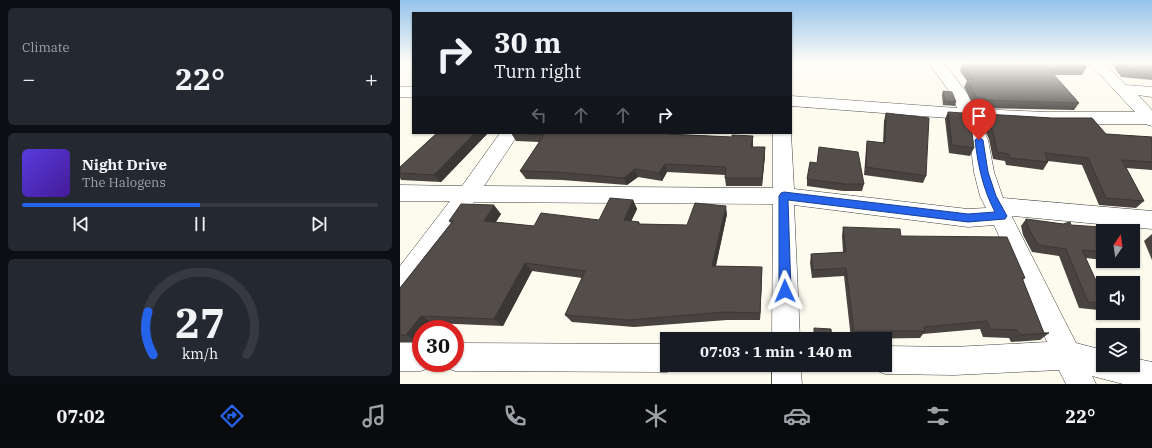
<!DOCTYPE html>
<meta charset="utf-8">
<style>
body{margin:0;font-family:"IBM Plex Serif",serif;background:#242831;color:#f1f3f6;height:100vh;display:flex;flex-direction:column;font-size:15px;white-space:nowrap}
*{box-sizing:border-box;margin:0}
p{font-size:13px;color:#9ea1a6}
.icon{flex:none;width:22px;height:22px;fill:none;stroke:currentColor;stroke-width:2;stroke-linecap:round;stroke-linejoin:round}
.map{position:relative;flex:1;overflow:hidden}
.details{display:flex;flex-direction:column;gap:8px;padding:8px;background:#0d0f14;width:400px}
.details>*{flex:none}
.top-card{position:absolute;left:12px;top:12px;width:380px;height:122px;border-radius:0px;box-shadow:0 1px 3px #0004;background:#171b24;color:#f1f3f6;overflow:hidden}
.needle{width:26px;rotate:13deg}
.fabs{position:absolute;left:696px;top:224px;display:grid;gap:8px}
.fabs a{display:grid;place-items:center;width:44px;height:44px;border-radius:0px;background:#171b24;box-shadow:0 1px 3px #0004;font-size:20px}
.speed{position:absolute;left:12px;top:320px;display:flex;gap:8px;font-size:20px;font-weight:700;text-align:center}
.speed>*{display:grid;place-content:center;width:52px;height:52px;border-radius:50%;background:#171b24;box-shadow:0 1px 3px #0004;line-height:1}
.speed .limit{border:6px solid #d22;background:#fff;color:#111}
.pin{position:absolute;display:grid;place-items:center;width:34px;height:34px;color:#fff;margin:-41px -17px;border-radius:50% 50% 50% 0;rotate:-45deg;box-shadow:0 0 4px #0007}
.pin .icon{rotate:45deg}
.me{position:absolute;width:44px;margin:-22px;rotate:359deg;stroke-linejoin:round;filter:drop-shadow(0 0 3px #0008)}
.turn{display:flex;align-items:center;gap:14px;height:84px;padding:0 16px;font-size:18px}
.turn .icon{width:52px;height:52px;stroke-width:2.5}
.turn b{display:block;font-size:28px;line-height:34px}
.lanes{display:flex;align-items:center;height:38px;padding:0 16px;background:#0003;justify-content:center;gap:20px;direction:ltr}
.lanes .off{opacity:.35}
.big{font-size:30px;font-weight:800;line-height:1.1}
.details .tile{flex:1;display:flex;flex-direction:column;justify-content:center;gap:6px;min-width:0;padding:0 14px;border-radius:6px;background:#242831}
.details .dial{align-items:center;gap:0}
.dial svg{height:104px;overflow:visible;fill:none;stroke:#363941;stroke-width:7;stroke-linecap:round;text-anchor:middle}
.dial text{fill:#f1f3f6;stroke:none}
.song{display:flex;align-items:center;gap:12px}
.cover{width:48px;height:48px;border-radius:6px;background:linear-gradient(135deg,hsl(250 70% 55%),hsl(260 70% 35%))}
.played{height:4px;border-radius:2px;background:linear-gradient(90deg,#2563eb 50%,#363941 50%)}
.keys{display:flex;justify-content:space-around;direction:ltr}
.heat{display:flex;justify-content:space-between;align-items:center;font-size:22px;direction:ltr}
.trip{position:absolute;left:260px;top:332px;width:232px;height:40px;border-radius:0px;background:#171b24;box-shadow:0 1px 3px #0004;font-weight:800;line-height:40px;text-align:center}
.dock{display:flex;height:64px;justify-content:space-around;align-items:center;background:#090b0e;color:#9ea1a6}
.dock .icon{width:28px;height:28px}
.dock .selected{color:#2563eb}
.dock b{font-size:18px;color:#f1f3f6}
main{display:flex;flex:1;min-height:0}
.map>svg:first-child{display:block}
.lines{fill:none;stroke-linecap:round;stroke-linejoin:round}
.minor-casing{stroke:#3f3f3f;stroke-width:1}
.minor{fill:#fff;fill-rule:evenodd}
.wall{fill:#484340}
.shaded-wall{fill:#3b3734}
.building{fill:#544e4a;stroke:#3b3734}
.route{fill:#2563eb;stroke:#184099}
</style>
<main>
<section class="details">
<div class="tile"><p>Climate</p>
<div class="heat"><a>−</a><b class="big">22°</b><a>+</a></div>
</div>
<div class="tile">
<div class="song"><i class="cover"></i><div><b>Night Drive</b><p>The Halogens</p></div></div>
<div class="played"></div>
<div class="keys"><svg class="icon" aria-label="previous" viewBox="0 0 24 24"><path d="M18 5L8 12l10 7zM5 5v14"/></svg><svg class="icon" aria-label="pause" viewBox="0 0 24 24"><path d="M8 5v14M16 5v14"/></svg><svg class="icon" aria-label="next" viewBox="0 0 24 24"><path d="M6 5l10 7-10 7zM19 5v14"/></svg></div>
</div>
<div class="tile dial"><svg viewBox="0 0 100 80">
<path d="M14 69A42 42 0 1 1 86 69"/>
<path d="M14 69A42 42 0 0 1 10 36" stroke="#2563eb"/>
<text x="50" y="56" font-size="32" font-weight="700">27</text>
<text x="50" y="72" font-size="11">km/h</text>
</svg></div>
</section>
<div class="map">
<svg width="752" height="384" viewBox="0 0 752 384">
<rect width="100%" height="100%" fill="#fdfbee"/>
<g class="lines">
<g class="minor-casing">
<path id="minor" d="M529,63H544L567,93L574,109L647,112H735L689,63H704L726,85L752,87V97L738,95L752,110V126L745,124H647L579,120L588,140L594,172L603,198L752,211V229L613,216L612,217L676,343L703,350V365H733V358L752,362V384H723L692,376L696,384H666L659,370L554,375L485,374L475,370L473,365H485V346L554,347L647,342L594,225L568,227L394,205L400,339H372L373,204L74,202L9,294L0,297V266L50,201H0V185L62,186L100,133H119L84,186L373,188V133H391L394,189L568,209L586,208L580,196L574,172L570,140L561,119L391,106V96L557,108L551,94Z
M0,87H13V97H0Z
M0,343H21V363H33L31,367L21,371H0Z
M55,343L267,344V365H278L277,368L267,372L55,371L45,367L43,363H55Z
M372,365H400L402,384H372Z"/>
</g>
<use href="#minor" class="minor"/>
</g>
<path class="wall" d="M711,63H752V80L721,77Z
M562,64L687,67L682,75H654L679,103L674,110L575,108L564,87L567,81L560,71Z
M543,91L556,102L555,106L543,105L542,95Z
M548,112L574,148L570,156L549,153L545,119Z
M486,113L526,176L523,183L464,175L466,149L467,141L483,143L484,121Z
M585,114L706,134L752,137V170L726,168L744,201L736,208L699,205L682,165L648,161V162L643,170L606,165L605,161L593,159L589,139L581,122Z
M37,133H88L41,182L1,180L0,178V167Z
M111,133H272V134L332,137L353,136V147L365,155L362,186H326L325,178V175L267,172L262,181L238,177L227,185L162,180L126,179L120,171L139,142L116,141Z
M407,179L464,184L462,191H443L407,186Z
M233,200L237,209L231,221L239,222L240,224L287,225L327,214L316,266L362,267V275L360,320H327L234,327L172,322L165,315L182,278L132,271L103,326L32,323L21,329V337L18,342H0V288L51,223L49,221L101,214L96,222L134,226L199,220Z
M626,219L671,225L703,231V260L686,258L703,296V306L698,310L679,308L659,256L632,252L623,235L621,226Z
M443,227L501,236L625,278L623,280L644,333H649L640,340L611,342L609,338L583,337L580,329L523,334L520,338L451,339L444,276L412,278L410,263L411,254L443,252L442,236Z
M752,234V260L744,241Z"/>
<path class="shaded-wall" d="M75,133H88L41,182L34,175Z
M353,136V144L352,155L351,147Z
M365,147V155L362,186V178Z
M265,164L267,172L262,181L259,173Z
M235,169L238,177L227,185L224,178Z
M233,200L237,209L228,228L224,220Z
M94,205L101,214L91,229L84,221Z
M326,206L327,214L314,274L312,266Z
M125,263L132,271L103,326L94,319Z
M362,267V275L360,320V313Z
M21,316L32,323L27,329H21V337L18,342L6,335Z"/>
<path class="building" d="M580,63H682L687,67L648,68L679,103L578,100L567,79L574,80L562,64Z
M722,63H752V72L726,69Z
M543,91L552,92L556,102L545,101Z
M548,112L563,113L572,133L574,148L552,145Z
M486,113L529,118L526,176L466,167L467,141L485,143Z
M585,114L652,118H692L706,134L752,137V162L722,160L744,201L706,198L688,158L645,153L648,162L610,158L609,154L597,152L593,132Z
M37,133H75L34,175L0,173V167Z
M118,133H267L266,134L332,137V135L353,136L351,147H365L362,178H325L326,167L265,164L259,173L235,169L224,178L157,172L120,171L144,135Z
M419,147L458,152L464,184H445L407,179L410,162L417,163Z
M210,198L233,200L224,220L239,222L238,224L287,225L295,203L326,206L312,266L362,267L360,313L325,312L229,320L165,315L185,271L125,263L94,319L21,316L6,335H0V288L53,221H49L61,204L94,205L84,221L134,226L141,213L199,220Z
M626,219L663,224L670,222L671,225L716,228L717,231H703V252L682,250L703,296V303L688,302L666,249L638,245L628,227Z
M443,227L500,229L501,236L607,237L625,278H622L644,333H649L620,335L617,330L590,329L587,321L524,327L525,331H454L446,268L413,270L411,254L446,252Z
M414,328L431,329L432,339H414Z"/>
<linearGradient id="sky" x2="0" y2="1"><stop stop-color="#95c2eb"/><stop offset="0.54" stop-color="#fefdf7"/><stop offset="1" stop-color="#fefdf7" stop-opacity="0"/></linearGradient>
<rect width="752" height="116" fill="url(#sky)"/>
<path class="route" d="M579,137L583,140L588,172L596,196L607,216L605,219L568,222L388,200L391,291L389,295L385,296L381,295L379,291V196L381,193L384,192L568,214L595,212C583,189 578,166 575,140Z"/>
</svg>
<div class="fabs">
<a><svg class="needle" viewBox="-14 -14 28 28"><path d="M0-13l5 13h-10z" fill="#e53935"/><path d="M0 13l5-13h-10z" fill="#9ea1a6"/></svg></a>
<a><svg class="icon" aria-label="sound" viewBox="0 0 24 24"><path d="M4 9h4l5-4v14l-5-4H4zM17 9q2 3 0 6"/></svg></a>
<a><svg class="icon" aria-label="layers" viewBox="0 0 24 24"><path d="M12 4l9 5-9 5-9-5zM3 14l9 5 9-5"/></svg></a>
</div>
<div class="speed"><div class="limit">30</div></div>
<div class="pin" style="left:579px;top:140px;background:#d93025"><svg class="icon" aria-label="arrive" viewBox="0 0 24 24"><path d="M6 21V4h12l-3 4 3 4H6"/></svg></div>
<svg class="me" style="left:385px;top:291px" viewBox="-20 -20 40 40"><path d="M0-17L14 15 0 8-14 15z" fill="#2563eb" stroke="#fff" stroke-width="4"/></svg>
<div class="trip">07:03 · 1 min · 140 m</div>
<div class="top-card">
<div class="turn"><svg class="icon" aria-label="right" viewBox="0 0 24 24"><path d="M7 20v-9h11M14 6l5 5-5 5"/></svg><div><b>30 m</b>Turn right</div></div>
<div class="lanes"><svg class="icon off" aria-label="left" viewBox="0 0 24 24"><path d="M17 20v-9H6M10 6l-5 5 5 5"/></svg><svg class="icon off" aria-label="ahead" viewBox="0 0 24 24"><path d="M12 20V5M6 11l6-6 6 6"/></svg><svg class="icon off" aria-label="ahead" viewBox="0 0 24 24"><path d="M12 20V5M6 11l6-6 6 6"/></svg><svg class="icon" aria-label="right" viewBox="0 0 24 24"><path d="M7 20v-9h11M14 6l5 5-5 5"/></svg></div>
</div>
</div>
</main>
<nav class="dock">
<b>07:02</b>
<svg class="icon selected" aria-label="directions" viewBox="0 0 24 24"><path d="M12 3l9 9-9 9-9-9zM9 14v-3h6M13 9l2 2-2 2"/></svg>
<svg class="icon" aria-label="music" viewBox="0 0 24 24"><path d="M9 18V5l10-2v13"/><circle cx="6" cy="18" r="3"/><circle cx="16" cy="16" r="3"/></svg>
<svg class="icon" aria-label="phone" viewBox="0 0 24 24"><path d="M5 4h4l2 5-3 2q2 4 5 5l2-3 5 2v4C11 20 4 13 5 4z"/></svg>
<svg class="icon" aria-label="climate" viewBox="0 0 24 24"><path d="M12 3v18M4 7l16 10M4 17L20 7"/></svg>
<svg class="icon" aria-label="car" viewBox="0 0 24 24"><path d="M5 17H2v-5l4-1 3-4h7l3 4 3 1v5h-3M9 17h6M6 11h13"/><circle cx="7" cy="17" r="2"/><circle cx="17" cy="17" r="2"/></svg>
<svg class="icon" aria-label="filters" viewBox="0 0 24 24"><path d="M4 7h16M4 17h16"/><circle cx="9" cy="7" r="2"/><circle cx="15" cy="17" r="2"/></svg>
<b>22°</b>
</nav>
